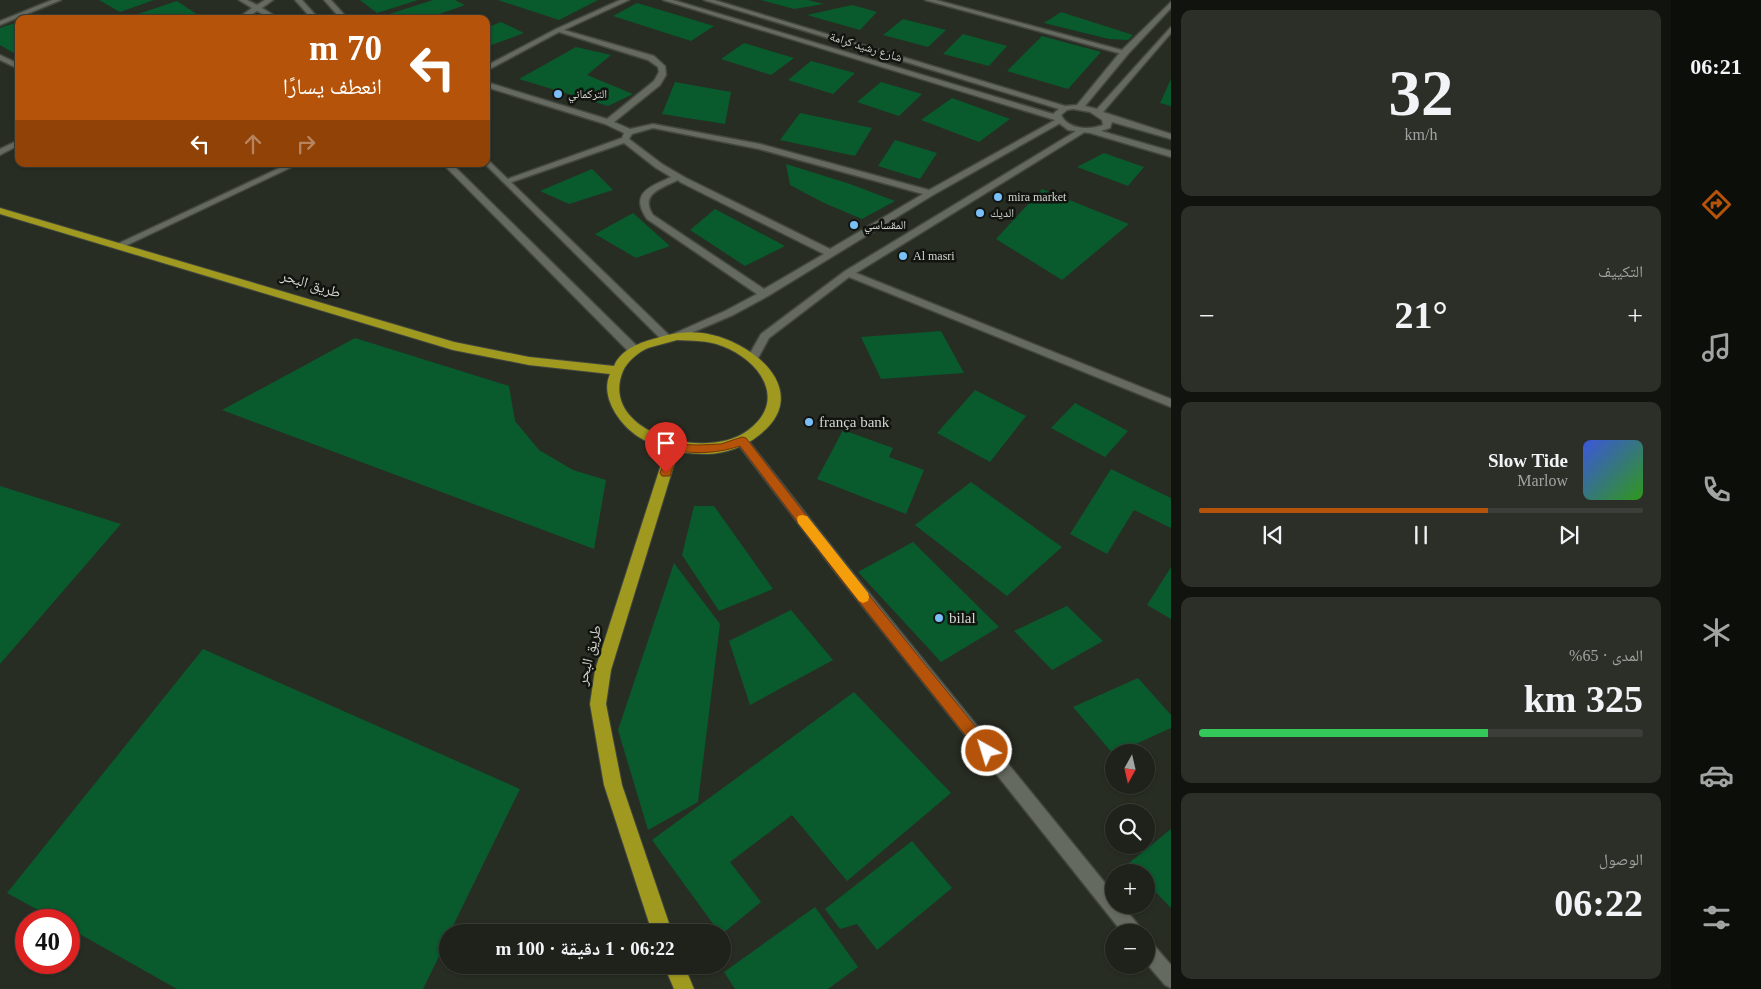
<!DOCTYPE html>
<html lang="ar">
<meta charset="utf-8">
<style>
body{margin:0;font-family:"Times New Roman","Noto Naskh Arabic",serif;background:#2b2f27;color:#f1f3f6;direction:rtl;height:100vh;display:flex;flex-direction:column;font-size:19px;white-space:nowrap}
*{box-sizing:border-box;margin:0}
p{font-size:16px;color:#a1a4a2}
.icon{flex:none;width:28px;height:28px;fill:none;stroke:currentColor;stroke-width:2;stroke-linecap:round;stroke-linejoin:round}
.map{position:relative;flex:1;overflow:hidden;direction:ltr}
.sheet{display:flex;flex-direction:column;gap:10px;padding:10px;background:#10130e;width:500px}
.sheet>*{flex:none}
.banner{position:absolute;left:15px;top:15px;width:475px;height:152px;border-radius:10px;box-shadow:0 1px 4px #0004,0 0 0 1px #3c3f39;direction:rtl;background:#b45309;color:#fff;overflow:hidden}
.needle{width:32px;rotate:188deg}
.controls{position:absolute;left:1105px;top:744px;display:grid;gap:10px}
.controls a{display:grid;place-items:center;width:50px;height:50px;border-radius:50%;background:#1e221a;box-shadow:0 1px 4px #0004,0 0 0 1px #3c3f39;font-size:25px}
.speed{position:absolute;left:15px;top:909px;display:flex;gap:10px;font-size:25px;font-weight:700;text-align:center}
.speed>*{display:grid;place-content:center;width:65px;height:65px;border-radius:50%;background:#1e221a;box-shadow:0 1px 4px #0004,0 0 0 1px #3c3f39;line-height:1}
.speed .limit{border:8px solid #d22;background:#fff;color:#111}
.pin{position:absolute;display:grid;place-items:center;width:42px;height:42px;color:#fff;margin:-51px -21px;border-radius:50% 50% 50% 0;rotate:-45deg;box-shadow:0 0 5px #0007}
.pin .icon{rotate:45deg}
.me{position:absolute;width:55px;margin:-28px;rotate:321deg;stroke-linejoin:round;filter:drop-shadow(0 0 4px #0008)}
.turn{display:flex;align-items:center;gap:18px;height:105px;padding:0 25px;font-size:22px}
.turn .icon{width:65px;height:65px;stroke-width:2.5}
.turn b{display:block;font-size:35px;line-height:42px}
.lanes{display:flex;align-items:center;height:48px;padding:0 25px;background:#0003;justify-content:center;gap:25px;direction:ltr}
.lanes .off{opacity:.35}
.big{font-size:38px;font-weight:800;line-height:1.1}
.sheet .tile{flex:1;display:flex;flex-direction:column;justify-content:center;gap:8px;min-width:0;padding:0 18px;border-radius:10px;background:#2b2f27}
.sheet .dial{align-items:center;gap:0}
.dial b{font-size:65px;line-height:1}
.song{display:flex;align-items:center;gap:15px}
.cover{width:60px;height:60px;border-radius:8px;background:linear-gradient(135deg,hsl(230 70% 55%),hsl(110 70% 35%))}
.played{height:5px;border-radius:2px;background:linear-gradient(90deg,#b45309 65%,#3c3f39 65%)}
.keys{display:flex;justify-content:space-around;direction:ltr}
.heat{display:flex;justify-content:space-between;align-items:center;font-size:28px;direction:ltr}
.charge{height:8px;border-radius:4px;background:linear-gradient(90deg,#34c759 65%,#3c3f39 0)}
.trip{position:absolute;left:439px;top:924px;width:292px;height:50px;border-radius:25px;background:#1e221a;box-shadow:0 1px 4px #0004,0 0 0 1px #3c3f39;font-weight:800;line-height:50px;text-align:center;direction:rtl}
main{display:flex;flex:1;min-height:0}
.tab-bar{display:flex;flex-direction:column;width:90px;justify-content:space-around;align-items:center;background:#0c0e0a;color:#a1a4a2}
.tab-bar .icon{width:35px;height:35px}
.tab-bar .current{color:#b45309}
.tab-bar b{font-size:22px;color:#f1f3f6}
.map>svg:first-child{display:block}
.building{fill:#095a2d}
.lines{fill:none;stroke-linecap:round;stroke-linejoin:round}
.minor-casing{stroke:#43473f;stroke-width:3}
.tertiary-casing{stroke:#43473f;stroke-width:3}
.trunk-casing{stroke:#43473f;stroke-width:2}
.minor{fill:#646a5f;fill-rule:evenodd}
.tertiary{fill:#646a5f;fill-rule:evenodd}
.trunk{fill:#9f991f;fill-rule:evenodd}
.route{fill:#b45309;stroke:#753606}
.slow{fill:#f59e0b}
.poi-dot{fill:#79bff8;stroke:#121410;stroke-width:2}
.labels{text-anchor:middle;stroke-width:5;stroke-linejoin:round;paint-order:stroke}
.far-street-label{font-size:12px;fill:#d3d6d0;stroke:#121410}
.far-poi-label{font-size:12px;fill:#d3d6d0;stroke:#121410;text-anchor:start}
.street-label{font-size:15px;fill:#d3d6d0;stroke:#121410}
.poi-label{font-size:15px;fill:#d3d6d0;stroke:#121410;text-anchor:start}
</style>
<main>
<nav class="tab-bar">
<b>06:21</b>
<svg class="icon current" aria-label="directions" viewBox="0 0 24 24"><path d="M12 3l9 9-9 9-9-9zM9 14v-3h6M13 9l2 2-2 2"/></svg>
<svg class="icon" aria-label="music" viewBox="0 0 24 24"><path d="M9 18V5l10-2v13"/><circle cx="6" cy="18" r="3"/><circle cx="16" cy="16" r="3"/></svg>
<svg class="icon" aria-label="phone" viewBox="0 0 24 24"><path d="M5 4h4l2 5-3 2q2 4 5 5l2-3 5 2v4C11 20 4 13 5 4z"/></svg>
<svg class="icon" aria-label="climate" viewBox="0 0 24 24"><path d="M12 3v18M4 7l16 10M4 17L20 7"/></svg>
<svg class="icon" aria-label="car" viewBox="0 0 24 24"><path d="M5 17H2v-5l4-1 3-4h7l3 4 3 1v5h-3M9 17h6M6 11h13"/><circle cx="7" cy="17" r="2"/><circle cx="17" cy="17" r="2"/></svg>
<svg class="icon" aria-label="filters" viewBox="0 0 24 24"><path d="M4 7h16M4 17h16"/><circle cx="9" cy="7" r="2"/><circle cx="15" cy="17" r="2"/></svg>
</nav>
<section class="sheet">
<div class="tile dial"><b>32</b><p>km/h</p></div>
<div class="tile"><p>التكييف</p>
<div class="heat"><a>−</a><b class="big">21°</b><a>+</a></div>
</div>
<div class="tile">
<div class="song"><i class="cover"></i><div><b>Slow Tide</b><p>Marlow</p></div></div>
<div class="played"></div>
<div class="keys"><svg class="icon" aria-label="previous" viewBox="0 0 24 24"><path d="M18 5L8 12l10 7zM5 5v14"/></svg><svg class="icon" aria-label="pause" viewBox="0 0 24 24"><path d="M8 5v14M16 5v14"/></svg><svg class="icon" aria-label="next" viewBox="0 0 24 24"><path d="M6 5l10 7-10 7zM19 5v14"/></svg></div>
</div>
<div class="tile"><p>المدى · 65%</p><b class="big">325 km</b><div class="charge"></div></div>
<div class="tile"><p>الوصول</p><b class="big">06:22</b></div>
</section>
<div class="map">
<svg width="1171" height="989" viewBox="0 0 1171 989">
<rect width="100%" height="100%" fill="#282d23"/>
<path class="building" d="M99,0H154L120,12Z
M360,0H418L377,13Z
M433,0H455L465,5L425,19H374Z
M498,0H598L559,20Z
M761,0H808L824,4L794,9Z
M177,1L204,19H141L135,15Z
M637,3L714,26L691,41L613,16Z
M852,5L877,12L860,30L807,15Z
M1061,12L1133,35L1128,40L1109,39L1044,23Z
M903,19L946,30L928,47L883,35Z
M18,22L19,23V56L0,45V28Z
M501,22L524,33L486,47V28Z
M963,34L1007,46L989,66L943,54Z
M1042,36L1101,52L1068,89L1007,71Z
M744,43L794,58L771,75L721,59Z
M576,47L611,55L587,75L633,94L608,106L519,79Z
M811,61L855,73L833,94L788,80Z
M1171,79V106L1160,103Z
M675,82L731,92L725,124L662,114Z
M881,82L922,94L899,116L857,102Z
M952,98L1010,119L979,142L921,120Z
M800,113L872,128L855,156L780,140Z
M895,140L937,153L920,179L878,166Z
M1104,153L1144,167L1128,186L1077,167Z
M786,164L850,184L895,201L862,219L824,203L790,185Z
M592,169L613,190L569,204L540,191Z
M1042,189L1129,224L1062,280L996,239Z
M715,209L785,246L745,266L690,230Z
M633,213L670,246L636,258L595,234Z
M941,331L964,373L881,379L861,337Z
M355,338L509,386L515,421L539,450L573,470L606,480L594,549L222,410Z
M975,390L1026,416L990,462L937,433Z
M1075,403L1128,431L1105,457L1051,428Z
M843,430L893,448L889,457L924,470L906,514L817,479Z
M1111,469L1171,498V528L1134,510L1107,554L1070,534Z
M971,482L1062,547L1007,596L915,525Z
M0,486L121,524L0,664Z
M694,506H714L773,589L719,611L682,555Z
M913,542L999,627L941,662L858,572Z
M674,563L720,624L698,802L648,830L618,730Z
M1171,567V619L1147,605Z
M1067,606L1103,641L1052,670L1014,631Z
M791,610L833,660L750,705L729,641Z
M203,649L520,789L450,932H448V938L423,989H177L69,928V920H56L7,893Z
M1138,678L1171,715V728L1118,752H1114V755L1073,707Z
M854,692L951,793L847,881L792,815L730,862L761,902L722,934L719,932L652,840Z
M1171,829V908L1146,882V872H1137L1129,863Z
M912,841L952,888L877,950L857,924L840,929L825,909Z
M815,907L858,967L828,989H735L724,972Z"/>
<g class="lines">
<g class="minor-casing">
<path id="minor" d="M52,0H61L0,25V21Z
M239,0H247L257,5L265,0H273L262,8L280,19H271L257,11L245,19H237L252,8Z
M620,0H629L564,30L654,56L665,66L666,75L660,85L614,122L630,129L653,124L760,144L929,190L1057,119L1064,121L933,195L768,296L733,315L677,339L672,336L673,334L725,311L757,294L647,219C629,193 650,187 671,177L656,168L624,143L509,183L502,181L622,138L624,133L605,124L486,87V82L607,119L654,81L659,72L658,67L648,60L559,32L486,71V66L556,29ZM653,128L759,149L923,194L830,249L686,178L662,164L629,139L632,134ZM678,180L680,182L824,254L764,289L653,215C639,194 662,188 678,180Z
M925,0H936L1129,52L1122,54Z
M0,55L19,64V69L0,60Z
M1081,128L1088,130L856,273L1171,399V407L849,277L769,338L757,360H749L748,357L761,334L845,271Z
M19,140V145L0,155V149Z
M288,164H298L121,248H115L113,246Z"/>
</g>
<g class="tertiary-casing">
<path id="tertiary" d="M295,0H302L319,19H312Z
M324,0H331L348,19H341Z
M663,0H673L1053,114L1059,109L704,0H714L1065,106L1077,105L1122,50L1171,2V8L1128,54L1085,106L1097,109L1171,27V33L1103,112L1171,134V139L1112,122L1110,128L1101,131L1171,151V157L1090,133L1068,130L1055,120ZM1073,109L1090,112L1102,120L1103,125C1090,130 1068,130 1061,115L1067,110Z
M486,158L670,336L671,338L670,340H662L485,164Z
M443,164H452L638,347L639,350L638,353H630Z
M742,437L746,438L847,566L1114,894V905H1122L1139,926L1142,932H1122L837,574L738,444L736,441Z
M1146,940L1152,943L1171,965V988L1165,985L1146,963Z"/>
</g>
<g class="trunk-casing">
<path id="trunk" d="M0,208L454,342L529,357L614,366C621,349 641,342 657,338C672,333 686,331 702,333C751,339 816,392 758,436C744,447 726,453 709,454C699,454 688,453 678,452L611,670L606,704L622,785L672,932H652L604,785L590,704L595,670L666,449C659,446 651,444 644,440C622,429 599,398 610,374L529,365L453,350L0,214ZM677,340C693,341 707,340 722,346C760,360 789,401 747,431C704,462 598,431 623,371C627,362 638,352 648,348C657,345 668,343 677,340Z
M664,965H684L694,989H674Z"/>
</g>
<use href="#minor" class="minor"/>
<use href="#tertiary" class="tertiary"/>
<use href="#trunk" class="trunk"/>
</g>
<path class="route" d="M742,437L746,438L846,567L992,747L994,751L992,756L987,758L982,756L837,574L740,446C718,453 700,454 678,451L670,476H662L660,473L670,444L698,445L721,444Z"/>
<path class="slow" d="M802,515L807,516L868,593L869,597L868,601L863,603L859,601L798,523L797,519L798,516Z"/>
<g class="poi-dot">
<circle cx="558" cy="94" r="5"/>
<circle cx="998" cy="197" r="5"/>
<circle cx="980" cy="213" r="5"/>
<circle cx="854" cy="225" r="5"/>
<circle cx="903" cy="256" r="5"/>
<circle cx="809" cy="422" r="5"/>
<circle cx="939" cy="618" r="5"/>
</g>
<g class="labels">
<g class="far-street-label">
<text transform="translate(866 47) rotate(17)" y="4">شارع رشيد كرامة</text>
</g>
<g class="far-poi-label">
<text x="568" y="98">التركماني</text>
<text x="1008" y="201">mira market</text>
<text x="990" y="217">الديك</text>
<text x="864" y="229">المقساسي</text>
<text x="913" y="260">Al masri</text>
</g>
<g class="street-label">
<text transform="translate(311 284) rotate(17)" y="5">طريق البحر</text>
<text transform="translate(589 655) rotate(-76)" y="5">طريق البحر</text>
</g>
<g class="poi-label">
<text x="819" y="427">frança bank</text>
<text x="949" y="623">bilal</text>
</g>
</g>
</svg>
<div class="controls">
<a><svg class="needle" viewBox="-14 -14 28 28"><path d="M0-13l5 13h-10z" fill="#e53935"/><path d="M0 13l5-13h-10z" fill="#a1a4a2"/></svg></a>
<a><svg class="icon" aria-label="search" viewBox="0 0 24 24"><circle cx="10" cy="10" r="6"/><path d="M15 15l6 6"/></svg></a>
<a>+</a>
<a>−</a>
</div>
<div class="speed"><div class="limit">40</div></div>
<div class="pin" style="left:666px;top:473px;background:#d93025"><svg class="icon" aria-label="arrive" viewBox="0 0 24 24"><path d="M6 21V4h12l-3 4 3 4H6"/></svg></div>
<svg class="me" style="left:987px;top:751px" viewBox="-20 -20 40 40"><circle r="17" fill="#b45309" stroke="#fff" stroke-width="3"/><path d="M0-11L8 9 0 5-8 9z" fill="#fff"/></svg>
<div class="trip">06:22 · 1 دقيقة · 100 m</div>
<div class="banner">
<div class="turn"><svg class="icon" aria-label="left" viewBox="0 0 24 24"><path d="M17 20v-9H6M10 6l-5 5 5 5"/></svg><div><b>70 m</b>انعطف يسارًا</div></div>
<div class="lanes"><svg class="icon" aria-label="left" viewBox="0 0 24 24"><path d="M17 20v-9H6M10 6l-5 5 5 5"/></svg><svg class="icon off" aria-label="ahead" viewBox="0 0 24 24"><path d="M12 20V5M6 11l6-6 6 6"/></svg><svg class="icon off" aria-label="right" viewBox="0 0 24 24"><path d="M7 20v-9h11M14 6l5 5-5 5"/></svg></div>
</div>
</div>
</main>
